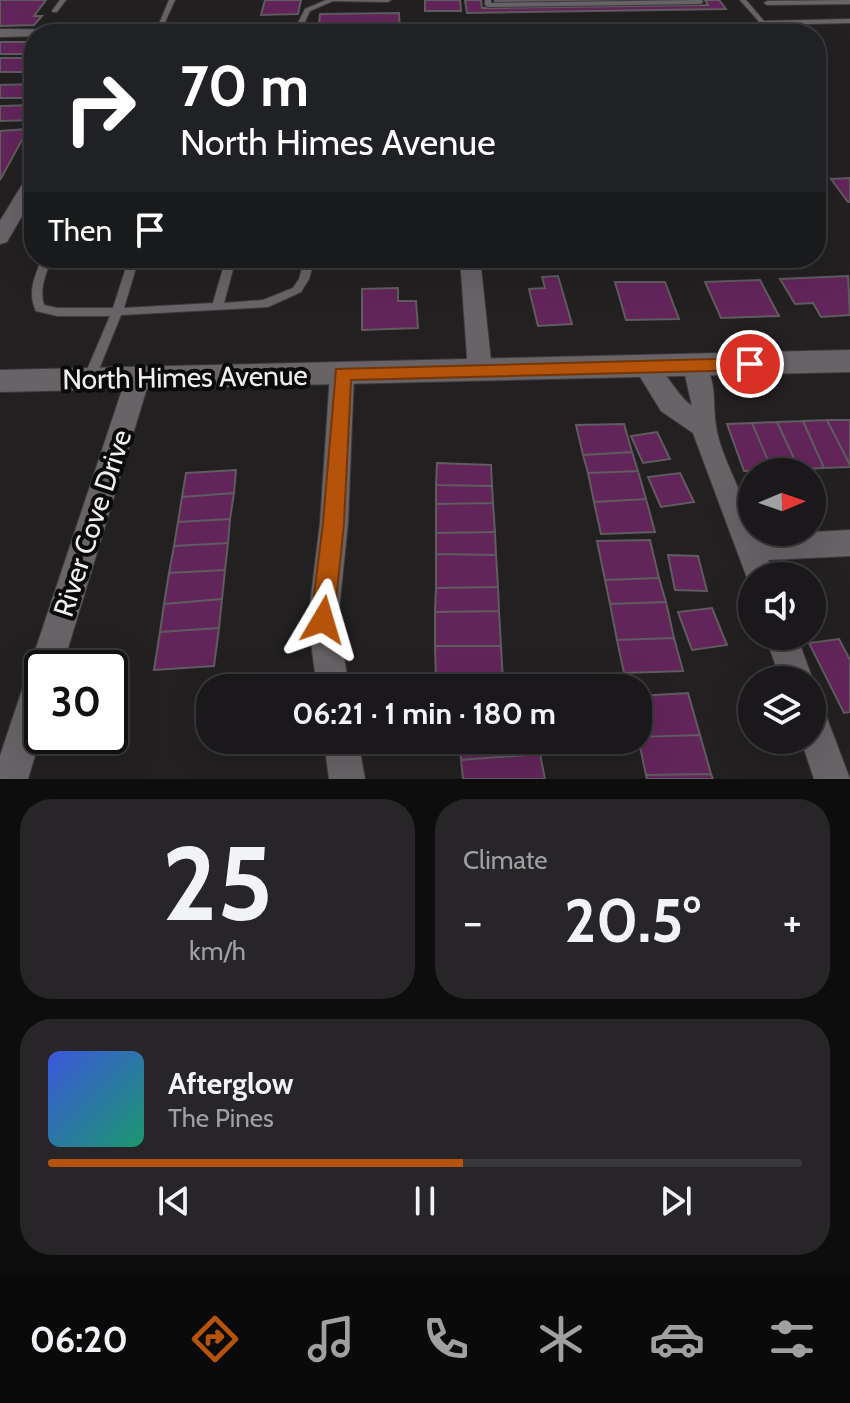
<!DOCTYPE html>
<meta charset="utf-8">
<style>
body{margin:0;font-family:Cabin,sans-serif;background:#272527;color:#f1f3f6;height:100vh;display:flex;flex-direction:column;font-size:30px;white-space:nowrap}
*{box-sizing:border-box;margin:0}
p{font-size:26px;color:#9fa0a2}
.icon{flex:none;width:44px;height:44px;fill:none;stroke:currentColor;stroke-width:2;stroke-linecap:round;stroke-linejoin:round}
.map{position:relative;height:779px;overflow:hidden}
.details{display:flex;flex-direction:column;gap:20px;padding:20px;background:#0e0d0e;flex:1}
.details>*{flex:none}
.guide{position:absolute;left:24px;top:24px;width:802px;height:244px;border-radius:32px;box-shadow:0 8px 32px #0002,0 0 0 2px #383739;background:#202124;color:#fff;overflow:hidden}
.needle{width:52px;rotate:88deg}
.fabs{position:absolute;left:738px;top:458px;display:grid;gap:16px}
.fabs a{display:grid;place-items:center;width:88px;height:88px;border-radius:50%;background:#1a181a;box-shadow:0 8px 32px #0002,0 0 0 2px #383739;font-size:40px}
.speed{position:absolute;left:24px;top:650px;display:flex;gap:16px;font-size:40px;font-weight:700;text-align:center}
.speed>*{display:grid;place-content:center;width:104px;height:104px;border-radius:50%;background:#1a181a;box-shadow:0 8px 32px #0002,0 0 0 2px #383739;line-height:1}
.speed .limit{border:4px solid #111;border-radius:12px;background:#fff;color:#111}
.pin{position:absolute;display:grid;place-items:center;width:68px;height:68px;color:#fff;margin:-34px;border:4px solid #fff;border-radius:50%;box-shadow:0 2px 8px #0007}
.me{position:absolute;width:88px;margin:-44px;rotate:7deg;stroke-linejoin:round;filter:drop-shadow(0 0 6px #0008)}
.turn{display:flex;align-items:center;gap:28px;height:168px;padding:0 24px;font-size:36px}
.turn .icon{width:104px;height:104px;stroke-width:2.5}
.turn b{display:block;font-size:56px;line-height:68px}
.then{display:flex;align-items:center;height:76px;padding:0 24px;background:#0003;gap:16px;font-size:30px}
.big{font-size:60px;font-weight:700;line-height:1.1}
.details .widget{flex:1;display:flex;flex-direction:column;justify-content:center;gap:12px;min-width:0;padding:0 28px;border-radius:32px;background:#272527}
.details .dial{align-items:center;gap:0}
.dial b{font-size:104px;line-height:1}
.song{display:flex;align-items:center;gap:24px}
.cover{width:96px;height:96px;border-radius:12px;background:linear-gradient(135deg,hsl(230 70% 55%),hsl(160 70% 35%))}
.played{height:8px;border-radius:4px;background:linear-gradient(90deg,#b45309 55%,#383739 55%)}
.keys{display:flex;justify-content:space-around;direction:ltr}
.heat{display:flex;justify-content:space-between;align-items:center;font-size:44px;direction:ltr}
.details .tiles{flex:1;display:grid;gap:20px;grid-template-columns:1fr 1fr}
.widget:last-child{grid-column:span 2}
.trip{position:absolute;left:196px;top:674px;width:456px;height:80px;border-radius:32px;background:#1a181a;box-shadow:0 8px 32px #0002,0 0 0 2px #383739;font-weight:700;line-height:80px;text-align:center}
.tabs{display:flex;height:128px;justify-content:space-around;align-items:center;background:#0a0a0a;color:#9fa0a2}
.tabs .icon{width:56px;height:56px}
.tabs .selected{color:#b45309}
.tabs b{font-size:36px;color:#f1f3f6}
.map>svg:first-child{display:block}
.building{fill:#62255a;stroke:#5f5b5e;stroke-width:2}
.lines{fill:none;stroke-linecap:round;stroke-linejoin:round}
.service-casing{stroke:#3e3b3e;stroke-width:2}
.minor-casing{stroke:#3e3b3e;stroke-width:2}
.tertiary-casing{stroke:#3e3b3e;stroke-width:2}
.service{fill:#676366;fill-rule:evenodd}
.minor{fill:#676366;fill-rule:evenodd}
.tertiary{fill:#676366;fill-rule:evenodd}
.route{fill:#b45309;stroke:#753606;stroke-width:2}
.labels{text-anchor:middle;stroke-width:8;stroke-linejoin:round;paint-order:stroke}
.street-label{font-size:28px;fill:#f0eef0;stroke:#0b0a0b}
</style>
<div class="map">
<svg width="850" height="779" viewBox="0 0 850 779">
<rect width="100%" height="100%" fill="#232022"/>
<path class="building" d="M0,0H46L34,16H42L34,25L0,26Z
M265,0H301L298,14L261,15Z
M425,0H460L461,11H425Z
M465,0H481L482,8L708,5L705,0H719L726,9L467,13Z
M495,0H639L640,1L495,2Z
M399,13L400,33L318,34L320,14Z
M0,42H34V54H0Z
M0,58H34V72H0Z
M34,84V98H0V85Z
M34,105V120L0,121V106Z
M28,129L0,180V131Z
M850,178V202H848L831,179Z
M558,276L572,324L538,326L529,289L545,288L542,277Z
M848,276L850,315L821,317L813,303L795,304L780,279Z
M760,280L779,316L721,318L705,282Z
M615,282H665L679,319L626,320Z
M398,288V301H416L418,328L362,330V289Z
M827,420L850,465V467L824,468L803,421Z
M827,420H850V465Z
M803,421L824,468L799,469L777,422Z
M777,422L799,469L772,470L752,423Z
M752,423L772,470L744,471L727,424Z
M624,424L632,452L583,455L576,425Z
M657,432L670,459L643,463L631,436Z
M632,452L638,471L588,473L583,455Z
M437,463L491,465L492,486L436,485Z
M236,470L234,493L182,497L186,473Z
M638,471L646,499L594,502L588,473Z
M680,473L694,502L661,507L648,477Z
M436,485L492,486L493,503L436,504Z
M234,493L230,519L178,522L182,497Z
M646,499L655,532L601,534L594,502Z
M493,503L495,532L436,533V504Z
M230,519L228,543L174,546L178,522Z
M495,532L496,555L436,554V533Z
M650,540L659,578L605,580L597,541Z
M228,543L225,570L169,573L174,546Z
M436,554L496,555L498,587L436,588Z
M668,555L698,556L707,591L675,590Z
M225,570L222,599L164,604L169,573Z
M659,578L666,602L610,604L605,580Z
M498,587L499,611L435,612L436,588Z
M222,599L219,628L160,632L164,604Z
M666,602L674,638L617,640L610,604Z
M712,608L727,645L692,650L678,612Z
M499,611L501,646H435V612Z
M219,628L214,666L154,670L160,632Z
M674,638L683,671L624,673L617,640Z
M839,639L850,660V712L844,713L809,643Z
M435,646H501L503,682L436,680Z
M688,693L700,735L638,737V696Z
M700,735L711,774L646,775L638,737Z
M459,740H538L540,754L461,760Z
M540,754L545,779H463L461,760Z
M711,774L713,779H647L646,775Z"/>
<g class="lines">
<g class="service-casing">
<path id="service" d="M60,0H66L57,12H53L52,11Z
M169,0H175L165,22L179,27L241,26L244,28L241,30L178,31L159,24Z
M326,0H391L388,2L333,1L310,11L302,28L260,30L257,28L260,26L297,25L305,9Z
M485,0H491V3L695,0H702L703,2L700,4L488,7L485,5Z
M740,0H746L764,21L850,19V23L762,25Z
M850,0V4L767,5L764,3L767,1Z
M42,258H52C46,274 39,288 44,305L57,308H113L129,258H139L124,308L213,303L226,258H236L224,303L263,300L293,288L299,279L305,258H315L309,279L301,292L268,307L121,315L95,379L89,383L83,379L110,316H57L36,311C27,292 35,276 42,258Z"/>
</g>
<g class="minor-casing">
<path id="minor" d="M0,29L112,30L119,34L0,37Z
M34,174V195L7,242L0,244V221L28,175Z
M460,258H480L492,371L488,377L480,380L472,377L468,371Z
M695,357L703,360C718,385 712,401 716,426C719,451 742,494 752,519V532L758,535L850,530V556L768,560L775,576H752V587L750,586L693,433L661,411L634,367L638,361C660,354 673,393 692,406L683,366L687,360Z
M342,365L350,368L354,374L348,523L338,620L349,688H317L308,620L320,523L330,374L334,368Z
M138,369L146,372L150,378L62,668H42V732L28,779H0V756L126,378L130,372Z
M765,636H797L813,680L812,683V680H781Z
M812,705L824,710L850,779H814L801,740H812Z
M324,740H358L365,779H329Z"/>
</g>
<g class="tertiary-casing">
<path id="tertiary" d="M850,350V372L0,392V370Z"/>
</g>
<use href="#service" class="service"/>
<use href="#minor" class="minor"/>
<use href="#tertiary" class="tertiary"/>
</g>
<path class="route" d="M750,358L759,364L750,370L351,380L344,523L334,620L331,628L323,631L315,628L311,620L323,523L336,369Z"/>
<g class="labels">
<g class="street-label">
<text transform="translate(185 377) rotate(-1)" y="10">North Himes Avenue</text>
<text transform="translate(92 523) rotate(-72)" y="10">River Cove Drive</text>
</g>
</g>
</svg>
<div class="fabs">
<a><svg class="needle" viewBox="-14 -14 28 28"><path d="M0-13l5 13h-10z" fill="#e53935"/><path d="M0 13l5-13h-10z" fill="#9fa0a2"/></svg></a>
<a><svg class="icon" aria-label="sound" viewBox="0 0 24 24"><path d="M4 9h4l5-4v14l-5-4H4zM17 9q2 3 0 6"/></svg></a>
<a><svg class="icon" aria-label="layers" viewBox="0 0 24 24"><path d="M12 4l9 5-9 5-9-5zM3 14l9 5 9-5"/></svg></a>
</div>
<div class="speed"><div class="limit">30</div></div>
<div class="pin" style="left:750px;top:364px;background:#d93025"><svg class="icon" aria-label="arrive" viewBox="0 0 24 24"><path d="M6 21V4h12l-3 4 3 4H6"/></svg></div>
<svg class="me" style="left:323px;top:620px" viewBox="-20 -20 40 40"><path d="M0-17L14 15 0 8-14 15z" fill="#b45309" stroke="#fff" stroke-width="4"/></svg>
<div class="trip">06:21 · 1 min · 180 m</div>
<div class="guide">
<div class="turn"><svg class="icon" aria-label="right" viewBox="0 0 24 24"><path d="M7 20v-9h11M14 6l5 5-5 5"/></svg><div><b>70 m</b>North Himes Avenue</div></div>
<div class="then">Then<svg class="icon" aria-label="arrive" viewBox="0 0 24 24"><path d="M6 21V4h12l-3 4 3 4H6"/></svg></div>
</div>
</div>
<section class="details">
<div class="tiles">
<div class="widget dial"><b>25</b><p>km/h</p></div>
<div class="widget"><p>Climate</p>
<div class="heat"><a>−</a><b class="big">20.5°</b><a>+</a></div>
</div>
<div class="widget">
<div class="song"><i class="cover"></i><div><b>Afterglow</b><p>The Pines</p></div></div>
<div class="played"></div>
<div class="keys"><svg class="icon" aria-label="previous" viewBox="0 0 24 24"><path d="M18 5L8 12l10 7zM5 5v14"/></svg><svg class="icon" aria-label="pause" viewBox="0 0 24 24"><path d="M8 5v14M16 5v14"/></svg><svg class="icon" aria-label="next" viewBox="0 0 24 24"><path d="M6 5l10 7-10 7zM19 5v14"/></svg></div>
</div>
</div>
</section>
<nav class="tabs">
<b>06:20</b>
<svg class="icon selected" aria-label="directions" viewBox="0 0 24 24"><path d="M12 3l9 9-9 9-9-9zM9 14v-3h6M13 9l2 2-2 2"/></svg>
<svg class="icon" aria-label="music" viewBox="0 0 24 24"><path d="M9 18V5l10-2v13"/><circle cx="6" cy="18" r="3"/><circle cx="16" cy="16" r="3"/></svg>
<svg class="icon" aria-label="phone" viewBox="0 0 24 24"><path d="M5 4h4l2 5-3 2q2 4 5 5l2-3 5 2v4C11 20 4 13 5 4z"/></svg>
<svg class="icon" aria-label="climate" viewBox="0 0 24 24"><path d="M12 3v18M4 7l16 10M4 17L20 7"/></svg>
<svg class="icon" aria-label="car" viewBox="0 0 24 24"><path d="M5 17H2v-5l4-1 3-4h7l3 4 3 1v5h-3M9 17h6M6 11h13"/><circle cx="7" cy="17" r="2"/><circle cx="17" cy="17" r="2"/></svg>
<svg class="icon" aria-label="filters" viewBox="0 0 24 24"><path d="M4 7h16M4 17h16"/><circle cx="9" cy="7" r="2"/><circle cx="15" cy="17" r="2"/></svg>
</nav>
